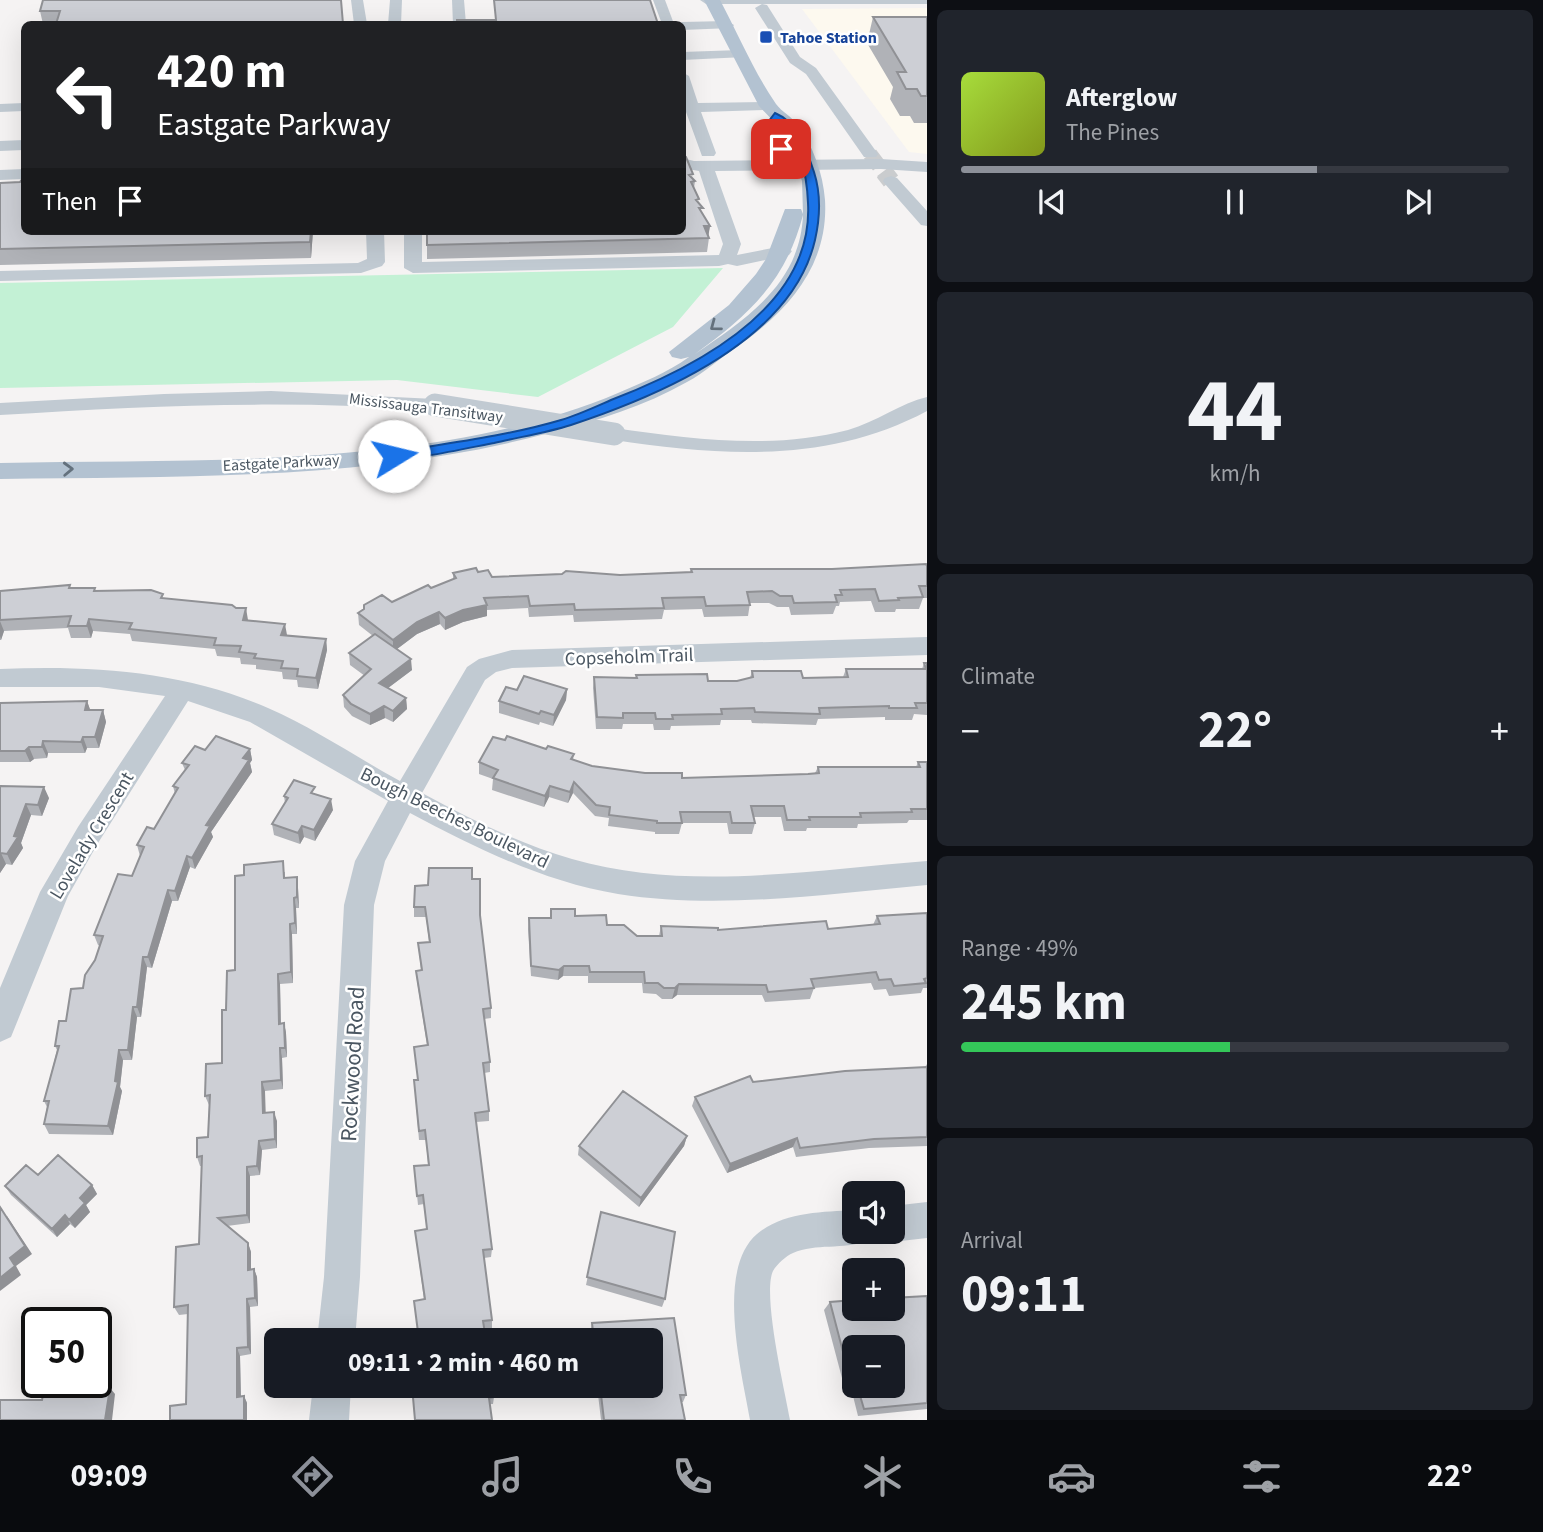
<!DOCTYPE html>
<meta charset="utf-8">
<style>
body{margin:0;font-family:"Source Sans 3",sans-serif;background:#20242c;color:#f1f3f6;height:100vh;display:flex;flex-direction:column;font-size:26px;white-space:nowrap}
*{box-sizing:border-box;margin:0}
p{font-size:23px;color:#9ea1a6}
.icon{flex:none;width:38px;height:38px;fill:none;stroke:currentColor;stroke-width:2;stroke-linecap:round;stroke-linejoin:round}
.map{position:relative;flex:1;overflow:hidden}
.panel{display:flex;flex-direction:column;gap:10px;padding:10px;background:#0d0f14;width:616px}
.panel>*{flex:none}
.banner{position:absolute;left:21px;top:21px;width:665px;height:214px;border-radius:10px;box-shadow:0 7px 28px #0002;background:#202124;color:#fff;overflow:hidden}
.fabs{position:absolute;left:842px;top:1181px;display:grid;gap:14px}
.fabs a{display:grid;place-items:center;width:63px;height:63px;border-radius:10px;background:#171b24;box-shadow:0 7px 28px #0002;font-size:35px}
.speed{position:absolute;left:21px;top:1307px;display:flex;gap:14px;font-size:35px;font-weight:700;text-align:center}
.speed>*{display:grid;place-content:center;width:91px;height:91px;border-radius:50%;background:#171b24;box-shadow:0 7px 28px #0002;line-height:1}
.speed .limit{border:4px solid #111;border-radius:10px;background:#fff;color:#111}
.pin{position:absolute;display:grid;place-items:center;width:60px;height:60px;color:#fff;margin:-30px;border-radius:14px;box-shadow:0 4px 10px #0006}
.me{position:absolute;width:77px;margin:-38px;rotate:81deg;stroke-linejoin:round;filter:drop-shadow(0 0 5px #0008)}
.turn{display:flex;align-items:center;gap:24px;height:147px;padding:0 21px;font-size:32px}
.turn .icon{width:91px;height:91px;stroke-width:2.5}
.turn b{display:block;font-size:49px;line-height:60px}
.then{display:flex;align-items:center;height:66px;padding:0 21px;background:#0003;gap:14px;font-size:26px}
.big{font-size:52px;font-weight:700;line-height:1.1}
.panel .card{flex:1;display:flex;flex-direction:column;justify-content:center;gap:10px;min-width:0;padding:0 24px;border-radius:10px;background:#20242c}
.panel .dial{align-items:center;gap:0}
.dial b{font-size:91px;line-height:1}
.song{display:flex;align-items:center;gap:21px}
.cover{width:84px;height:84px;border-radius:10px;background:linear-gradient(135deg,hsl(80 70% 55%),hsl(70 70% 35%))}
.played{height:7px;border-radius:4px;background:linear-gradient(90deg,#8c9099 65%,#363941 65%)}
.keys{display:flex;justify-content:space-around;direction:ltr}
.heat{display:flex;justify-content:space-between;align-items:center;font-size:38px;direction:ltr}
.charge{height:10px;border-radius:5px;background:linear-gradient(90deg,#34c759 49%,#363941 0)}
.trip{position:absolute;left:264px;top:1328px;width:399px;height:70px;border-radius:10px;background:#171b24;box-shadow:0 7px 28px #0002;font-weight:700;line-height:70px;text-align:center}
.dock{display:flex;height:112px;justify-content:space-around;align-items:center;background:#090b0e;color:#9ea1a6}
.dock .icon{width:49px;height:49px}
.dock .current{color:#8c9099}
.dock b{font-size:32px;color:#f1f3f6}
main{display:flex;flex:1;min-height:0}
.map>svg:first-child{display:block}
.commercial{fill:#fdf9ef}
.green{fill:#c3f1d5}
.lines{fill:none;stroke-linecap:round;stroke-linejoin:round}
.minor-tunnel-far1{stroke:#caccce;stroke-width:15;stroke-dasharray:15 7;stroke-linecap:butt}
.minor-tunnel{stroke:#caccce;stroke-width:18;stroke-dasharray:18 9;stroke-linecap:butt}
.minor{fill:#c1cad2;fill-rule:evenodd}
.major{fill:#b3c2d1;fill-rule:evenodd}
.minor-bridge{stroke:#c1cad2;stroke-width:23}
.wall{fill:#b0b2b7}
.shaded-wall{fill:#909195}
.building{fill:#cdcfd5;stroke:#909195;stroke-width:2;fill-rule:evenodd}
.oneway{stroke:#64717d}
.route{fill:#1a73e8;stroke:#114b97;stroke-width:2}
.transit-dot{fill:#1a4fb4;stroke:#fff;stroke-width:2.5}
.labels{text-anchor:middle;stroke-width:5;stroke-linejoin:round;paint-order:stroke}
.far-transit-label{font-size:16px;font-weight:bold;fill:#164399;stroke:#fff;text-anchor:start}
.far-street-label{font-size:16px;fill:#4a5661;stroke:#fff}
.street-label{font-size:19px;fill:#4a5661;stroke:#fff}
.near-street-label{font-size:23px;fill:#4a5661;stroke:#fff}
</style>
<main>
<div class="map">
<svg width="927" height="1420" viewBox="0 0 927 1420">
<rect width="100%" height="100%" fill="#f5f3f3"/>
<path class="commercial" d="M927,8V154L909,152L802,9Z"/>
<path class="green" d="M723,268L673,327L538,397L397,380L0,388V283Z"/>
<g class="lines">
<path class="minor-tunnel-far1" d="M870,154L885,174"/>
<path class="minor-tunnel" d="M884,172L891,181"/>
<path class="minor" d="M351,0H363L367,24H354Z
M390,0H402L401,24H388Z
M452,0H464L466,24H453Z
M653,0H665L674,24H662Z
M700,0H927V4H706Z
M762,4L767,5L800,57L816,68L878,154L876,157H864L806,74L790,63L755,8Z
M727,21L734,25L732,28L682,30V24H676L682,22Z
M740,50L747,54L745,57L682,60V52Z
M682,72L689,76L698,103L768,102L775,106L768,110L701,112L716,153L714,156H702L686,112H682Z
M24,103V111L0,112V104Z
M24,140V150L0,151V141Z
M682,158L694,161L881,159L927,162V172L881,169L715,171L741,244L737,255L783,246L792,251L789,255L737,266L728,264L719,266L413,273L404,268V231H422V262L719,255L723,244L699,171L682,168Z
M24,169V179L0,180V170Z
M891,176L897,178L927,211V226L921,225L885,184L883,181L885,178Z
M366,231H384L385,262L382,266L361,273L0,281V271L358,263L367,259Z
M271,391L435,399L442,401L445,405L442,409L435,411C290,399 145,406 0,415V403L164,394Z
M927,397V411C828,464 721,456 614,440L607,438L603,434L607,430L614,428C691,439 772,450 848,430C876,422 901,403 927,397Z
M927,637V655L512,668L496,672L485,680L422,793C470,819 520,844 572,859C686,892 811,870 927,861V885C825,894 720,910 618,894C544,882 476,848 410,813L385,861L374,905L360,1277L355,1340H317L324,1277L344,905L355,861L388,801L250,722L188,701L98,843L68,896L11,1037L0,1042V988L40,892L78,827L165,696L99,687H0V669C91,665 184,671 268,708C314,728 356,757 400,781L467,667L479,659L512,650Z
M927,1202V1238L892,1242L879,1237L877,1232H892V1206Z
M854,1210V1232H870L867,1241C843,1250 816,1243 793,1253C786,1256 777,1264 773,1271C762,1295 785,1391 790,1420H750C742,1373 715,1270 757,1234C783,1212 822,1212 854,1210Z
M313,1386H351L349,1420H309Z"/>
<path class="major" d="M704,0H720C738,34 754,72 776,104C782,112 791,116 797,124C813,146 823,173 825,200C829,267 786,313 735,348C719,359 704,373 687,382C645,406 596,421 549,433C371,481 184,476 0,479V463C195,459 437,470 618,393C643,382 667,373 689,357L681,359L672,357L669,352L729,305L756,274L766,259L785,209H801L803,214L802,181L790,144L781,129L759,106ZM803,215C800,284 747,318 695,354C749,315 786,281 803,215Z"/>
<path class="minor-bridge" d="M435,405L614,434"/>
</g>
<path class="wall" d="M43,0L343,24H43L40,11Z
M873,17H927V123H914L910,116H900L890,99L893,87L867,43Z
M693,174L692,178L695,181L694,188L698,203L702,213L710,226L708,235L709,238L707,252L427,259V245L682,231Z
M0,183L24,231H313L311,258L0,265Z
M927,566V598H923L919,609H896L895,612H875L871,601L840,602L839,606H836L833,614L791,615L789,607H777L769,603H750L748,616L704,617L702,609L664,610L662,619L574,622L573,615L529,617L528,608L487,610V616L463,622L445,630L440,624L417,634L397,649L412,670L388,688L406,698L407,709L393,722L385,718L370,725L352,716L344,707L343,695L365,676L350,665L349,653L373,636L359,625L358,613L431,588L453,579V573L478,572L492,577L620,575L690,572L691,569H832Z
M70,588L164,598L248,620L287,636L326,639L327,650L318,689L298,687L297,680L283,679L282,672L256,669V665L241,664L240,658L217,656L215,649L132,641L130,634L93,631L91,638H71L68,628L4,631L1,640H0V591Z
M924,663H927V715L914,714L912,720H885V717L818,719L816,725L752,723L751,720H721L720,725L671,726L670,730H654L653,724H623L622,729H596L593,688L594,677L636,678V675L708,681H737L750,678L752,671L803,678L843,677L846,669H922Z
M567,689L566,700L553,726L540,722L539,725L499,713V701L517,690Z
M87,701L90,710H103L106,722L99,748H87L85,753H48L47,758L34,759L30,762H0V703Z
M505,740L546,749L574,754L573,760L592,766L682,778L808,774L815,773L818,767H916L918,762H927V820H909L907,823L858,824L857,828H807L806,831H784L781,817H754L755,823L752,834H729L727,823H682L679,834H655V832L608,826L609,818L595,816L573,793L568,803L549,797L544,807L492,790L493,779L479,774V762Z
M250,749L252,760L250,763L252,772L211,832L213,837L195,869L190,867L178,901H172L152,968L147,967L141,1017H137L132,1060H123L120,1087L122,1091L113,1135L49,1134L44,1124L47,1107L44,1101L57,1050L55,1046L66,1021L83,988L95,960L100,946L98,945L94,935L132,876L140,856L137,845L154,829L175,794L173,786L185,770L182,763L205,750Z
M0,786L49,798L42,816L31,815L21,843L23,848L12,865L6,864L0,873Z
M284,796L333,810L315,841L304,837L300,844L274,835L272,824L285,803Z
M285,872V878L298,888L299,908H296L297,934H292L293,983L280,984L281,1024L284,1023L286,1033L287,1057L282,1058L283,1089L265,1091V1113L277,1121V1148L262,1150L260,1175L250,1176V1223L227,1226L248,1243L251,1252V1270L254,1269L257,1277L258,1306L250,1307L251,1354L240,1356L241,1397L244,1396L247,1403L186,1404L188,1314L179,1315L174,1307L199,1244L202,1166H200L197,1157L208,1137L209,1105L205,1096L222,1063L226,1010L235,970L244,875Z
M472,879L480,915L491,1008V1018L484,1019L490,1062V1072L484,1073L489,1111V1121L476,1122L492,1249L491,1257L484,1258L492,1320V1328L484,1329L424,1300L415,1231L427,1229L424,1204L418,1205L414,1166L428,1165L426,1140H419L414,1080H417L427,1045L417,981L416,971L421,970L418,943L429,942L426,917H414V907L428,885Z
M551,909L607,925L637,936H659L661,926L718,930L828,929L873,925L877,916L927,913V988H923L921,993L889,996L886,989L874,990L871,983L814,988L810,999L765,1002L762,995H677L672,999H662L656,994L643,993L642,983H588V976H563L558,980L531,976L528,929L529,918H550Z
M927,1064V1146L869,1148L796,1157L793,1147L727,1173L692,1106L695,1097L753,1082L925,1067Z
M687,1136L684,1146L639,1207L578,1155L579,1146Z
M38,1175L92,1185L97,1194L86,1205L90,1212L75,1228L70,1224L57,1237L11,1195L5,1186Z
M601,1212L665,1299L662,1307L586,1285Z
M927,1296V1409L858,1416L853,1396L847,1397L824,1310L830,1302Z
M674,1318L686,1395L683,1402H681L685,1420H601L597,1386H651V1340H592L591,1330L592,1323Z
M412,1386L494,1397L493,1404H490Z"/>
<path class="shaded-wall" d="M704,226H710L708,238Z
M311,231H313L311,258L310,242Z
M487,605V616L463,622L445,630V618L463,610Z
M246,608L248,620H243Z
M439,612L440,624L417,634L393,652V640L417,622Z
M89,619L93,631L91,638L87,626Z
M0,621L4,631L1,640L0,636Z
M285,624L287,635L283,647L281,635Z
M326,639L327,650L318,689L316,678Z
M411,659L412,670L380,694L379,683Z
M567,689L566,700L553,726L554,715Z
M406,698L407,709L393,722V711Z
M87,701L91,712L85,710Z
M384,706L385,718L370,725V714Z
M103,710L106,722L99,748L95,737Z
M83,737L87,748L85,753L81,742Z
M43,741L48,753L47,758L42,747Z
M29,747L34,759L30,762L25,751Z
M250,749L252,760L250,763L252,772L211,832L213,837L195,869L192,858L206,825L243,758Z
M574,782L573,793L568,803L570,792Z
M550,786L549,797L544,807L545,796Z
M44,787L49,798L42,816L38,805Z
M331,799L333,810L315,841L314,830Z
M26,804L31,815L21,843L23,848L12,865L7,854Z
M302,826L304,837L300,844L298,833Z
M1,853L6,864L0,873V854Z
M187,856L190,867L178,901L175,891Z
M297,877L298,888L299,908L297,897Z
M168,890L172,901L152,968L148,957Z
M294,898L296,908L297,934L295,923Z
M290,924L292,934L293,983L291,972Z
M143,957L147,967L141,1017L137,1007Z
M564,966L563,976L558,980L559,970Z
M278,974L280,984L281,1034L279,1024Z
M679,984L677,995L672,999L675,988Z
M133,1007L137,1017L132,1060L128,1050Z
M284,1023L286,1033L287,1057L285,1048Z
M280,1048L282,1058L283,1089L281,1080Z
M119,1050L123,1060L120,1087L122,1091L113,1135L108,1126Z
M262,1082L265,1091L266,1122L263,1113Z
M274,1112L277,1121V1148L275,1139Z
M687,1136L684,1146L639,1207L641,1198Z
M797,1138L793,1147L727,1173L730,1164Z
M259,1141L262,1150L260,1175L257,1166Z
M247,1167L250,1176V1223L247,1215Z
M92,1185L97,1194L86,1205L90,1212L75,1228L69,1220L80,1198Z
M65,1215L70,1224L57,1237L52,1229Z
M7,1216L32,1254L16,1266L21,1275L0,1291V1278L10,1258Z
M248,1243L251,1252V1278L248,1270Z
M254,1269L257,1277L258,1306L255,1298Z
M247,1299L250,1307L251,1354L248,1347Z
M237,1348L240,1356L241,1404L237,1397Z
M110,1388L115,1394L112,1420H105Z
M244,1396L247,1403V1420H244Z"/>
<path class="building" d="M43,0H341L343,24H56L60,11H40Z
M494,0H650L658,24H457V20H496Z
M873,17H927V96H921L917,89H906L897,72H906Z
M682,155L686,157L693,174L689,175L695,181L691,182L699,199L696,200L703,208H699L710,226H704L709,238L427,245V231H682Z
M23,178H24V231H311L310,242L0,249V183L20,182Z
M926,564L927,566V586H919L923,597L898,598L899,600L879,601L875,589L840,590L842,595H835L837,602L794,603L792,596H780L772,591L747,592L750,605L706,606L704,597L662,598L664,608L575,610L574,604L530,606L528,596L484,598L487,605L463,610L445,618L439,612L417,622L393,640L358,613L364,609V605L382,595L392,602L428,585L431,588L456,578L453,573L476,568L478,572L488,570L492,577L562,574L566,571L620,575L692,572L691,569H832Z
M70,585L69,588H95L94,591L151,590L163,594L161,598L232,605L236,608H246L243,620L285,624L281,635L326,639L316,678L297,676L298,669L281,668L283,661L254,658L256,654L239,652L241,646L214,645L216,638L129,629L132,623L89,619L87,626H68L71,616L0,620V591Z
M375,634L411,659L379,683L406,698L393,711L384,706L370,714L351,704L343,695L371,669L349,653Z
M924,663H927V703H915L917,708H889V706L819,708L820,714L755,712L754,708L721,709L722,714L672,715L673,719H656L655,713H623V718L597,717L594,677L637,678L636,675L707,674L708,681H737L753,677L752,671H801L803,678L848,677L846,669H926Z
M524,676L567,689L554,715L541,711L539,714L499,701L506,687L517,690Z
M87,701L85,710H103L95,737H83L81,742L43,741L42,747H29L25,751H0V703Z
M216,736L250,749L243,758L249,760L206,825L210,826L192,858L187,856L175,891L168,890L148,957H143L137,1007H133L128,1050H119L115,1081L118,1082L108,1126L44,1124L49,1101H44L59,1046H55L59,1021H66L71,989L83,988L85,975L95,960L103,936L94,935L118,874L132,876L144,847L137,845L147,827L154,829L178,788L173,786L189,765L182,763L195,746L205,750Z
M507,736L546,749L548,746L574,754L571,759L592,766L645,773H682V778L808,774L819,773L818,767H920L918,762H927V809H911L912,812L860,813L861,817H809L810,820H787L784,806H751L755,823H732L730,812H680L682,823H657V821L609,815L610,807L596,805L574,782L570,792L550,786L545,796L493,778L498,770L479,762L493,737L505,740Z
M294,780L315,787L311,793L331,799L314,830L302,826L298,833L272,824L288,798L284,796Z
M0,786L44,787L38,805L26,804L14,836L18,837L7,854L1,853L0,854Z
M283,861L284,878L297,877V897L294,898L295,923L290,924L291,972L278,974L279,1024L284,1023L285,1048H280L281,1080L262,1082L263,1113L274,1112L275,1139L259,1141L257,1166L247,1167V1215L218,1218L248,1243V1270L254,1269L255,1298L247,1299L248,1347L237,1348V1397L244,1396V1420H170V1406L186,1404L188,1305L174,1307L176,1247L199,1244L202,1156L197,1157V1138L208,1137L210,1095L205,1096L206,1064L222,1063V1010H226L227,971L235,970V876L244,875V865Z
M429,868H472V879H480V915L491,1008L483,1009L490,1062L483,1063L489,1111L475,1113L492,1249L483,1250L492,1320L483,1321L486,1340H419L414,1301L425,1299L415,1231L427,1229L423,1195L417,1196L414,1166L429,1165L425,1130L419,1131L414,1080H418L414,1047L428,1045L416,971L422,970L418,943L430,942L425,907H414L415,886L428,885Z
M551,909H575V916L606,915L607,925H624L637,936H662L661,926L718,928V930L826,921L828,929L880,924L877,916L927,913V978L924,979L926,983L894,986L891,979L879,980L876,972L811,979L814,988L768,992L766,985L679,984L675,988H664L658,983H645L644,972H590L589,966H564L559,970L531,966L529,918H551Z
M927,1067V1137L874,1139L800,1148L797,1138L730,1164L695,1097L750,1076L753,1082L845,1071Z
M623,1091L687,1136L641,1198L579,1146Z
M58,1155L92,1185L80,1198L85,1203L69,1220L65,1215L52,1229L5,1186L26,1165L38,1175Z
M0,1207L25,1246L10,1258L15,1266L0,1278Z
M601,1212L675,1232L665,1299L587,1277Z
M927,1296V1403L864,1409L858,1389L853,1390L830,1302L854,1300V1309H892V1298ZM854,1348H892V1386H854Z
M674,1318L686,1395H680L685,1420H604L600,1386H651V1340H594L592,1323Z
M412,1386H492L494,1397L489,1398L492,1420H415Z
M110,1388L105,1420H0V1400H42L44,1390Z"/>
<defs><path id="oneway-chevron" d="M-2-3.5L2.5 0L-2 3.5" fill="none" stroke-width="1.6" stroke-linecap="round" stroke-linejoin="round" transform="scale(1.75)"/></defs>
<g class="oneway">
<use href="#oneway-chevron" transform="translate(715 326) rotate(143)"/>
<use href="#oneway-chevron" transform="translate(68 469) rotate(-2)"/>
</g>
<path class="route" d="M775,113C799,123 806,149 814,172C821,194 820,218 815,240C792,340 659,396 571,425C546,433 519,437 494,443C472,447 407,462 389,458L387,456L394,452C449,443 507,436 561,420C578,415 595,407 611,400C694,368 814,308 808,203C807,176 800,137 776,121L774,126L786,149L778,151L765,126Z"/>
<rect class="transit-dot" x="759" y="30" width="14" height="14" rx="3.5"/>
<g class="labels">
<g class="far-transit-label">
<text x="780" y="43">Tahoe Station</text>
</g>
<g class="far-street-label">
<text transform="translate(426 407) rotate(7)" y="6">Mississauga Transitway</text>
<text transform="translate(281 462) rotate(-3)" y="6">Eastgate Parkway</text>
</g>
<g class="street-label">
<text transform="translate(629 656) rotate(-2)" y="7">Copseholm Trail</text>
<text transform="translate(455 817) rotate(26)" y="7">Bough Beeches Boulevard</text>
<text transform="translate(91 835) rotate(-59)" y="7">Lovelady Crescent</text>
</g>
<g class="near-street-label">
<text transform="translate(352 1064) rotate(-87)" y="8">Rockwood Road</text>
</g>
</g>
</svg>
<div class="fabs">
<a><svg class="icon" aria-label="sound" viewBox="0 0 24 24"><path d="M4 9h4l5-4v14l-5-4H4zM17 9q2 3 0 6"/></svg></a>
<a>+</a>
<a>−</a>
</div>
<div class="speed"><div class="limit">50</div></div>
<div class="pin" style="left:781px;top:149px;background:#d93025"><svg class="icon" aria-label="arrive" viewBox="0 0 24 24"><path d="M6 21V4h12l-3 4 3 4H6"/></svg></div>
<svg class="me" style="left:394px;top:456px" viewBox="-20 -20 40 40"><circle r="19" fill="#fff"/><path d="M0-13L10 11 0 6-10 11z" fill="#1a73e8"/></svg>
<div class="trip">09:11 · 2 min · 460 m</div>
<div class="banner">
<div class="turn"><svg class="icon" aria-label="left" viewBox="0 0 24 24"><path d="M17 20v-9H6M10 6l-5 5 5 5"/></svg><div><b>420 m</b>Eastgate Parkway</div></div>
<div class="then">Then<svg class="icon" aria-label="arrive" viewBox="0 0 24 24"><path d="M6 21V4h12l-3 4 3 4H6"/></svg></div>
</div>
</div>
<section class="panel">
<div class="card">
<div class="song"><i class="cover"></i><div><b>Afterglow</b><p>The Pines</p></div></div>
<div class="played"></div>
<div class="keys"><svg class="icon" aria-label="previous" viewBox="0 0 24 24"><path d="M18 5L8 12l10 7zM5 5v14"/></svg><svg class="icon" aria-label="pause" viewBox="0 0 24 24"><path d="M8 5v14M16 5v14"/></svg><svg class="icon" aria-label="next" viewBox="0 0 24 24"><path d="M6 5l10 7-10 7zM19 5v14"/></svg></div>
</div>
<div class="card dial"><b>44</b><p>km/h</p></div>
<div class="card"><p>Climate</p>
<div class="heat"><a>−</a><b class="big">22°</b><a>+</a></div>
</div>
<div class="card"><p>Range · 49%</p><b class="big">245 km</b><div class="charge"></div></div>
<div class="card"><p>Arrival</p><b class="big">09:11</b></div>
</section>
</main>
<nav class="dock">
<b>09:09</b>
<svg class="icon current" aria-label="directions" viewBox="0 0 24 24"><path d="M12 3l9 9-9 9-9-9zM9 14v-3h6M13 9l2 2-2 2"/></svg>
<svg class="icon" aria-label="music" viewBox="0 0 24 24"><path d="M9 18V5l10-2v13"/><circle cx="6" cy="18" r="3"/><circle cx="16" cy="16" r="3"/></svg>
<svg class="icon" aria-label="phone" viewBox="0 0 24 24"><path d="M5 4h4l2 5-3 2q2 4 5 5l2-3 5 2v4C11 20 4 13 5 4z"/></svg>
<svg class="icon" aria-label="climate" viewBox="0 0 24 24"><path d="M12 3v18M4 7l16 10M4 17L20 7"/></svg>
<svg class="icon" aria-label="car" viewBox="0 0 24 24"><path d="M5 17H2v-5l4-1 3-4h7l3 4 3 1v5h-3M9 17h6M6 11h13"/><circle cx="7" cy="17" r="2"/><circle cx="17" cy="17" r="2"/></svg>
<svg class="icon" aria-label="filters" viewBox="0 0 24 24"><path d="M4 7h16M4 17h16"/><circle cx="9" cy="7" r="2"/><circle cx="15" cy="17" r="2"/></svg>
<b>22°</b>
</nav>
